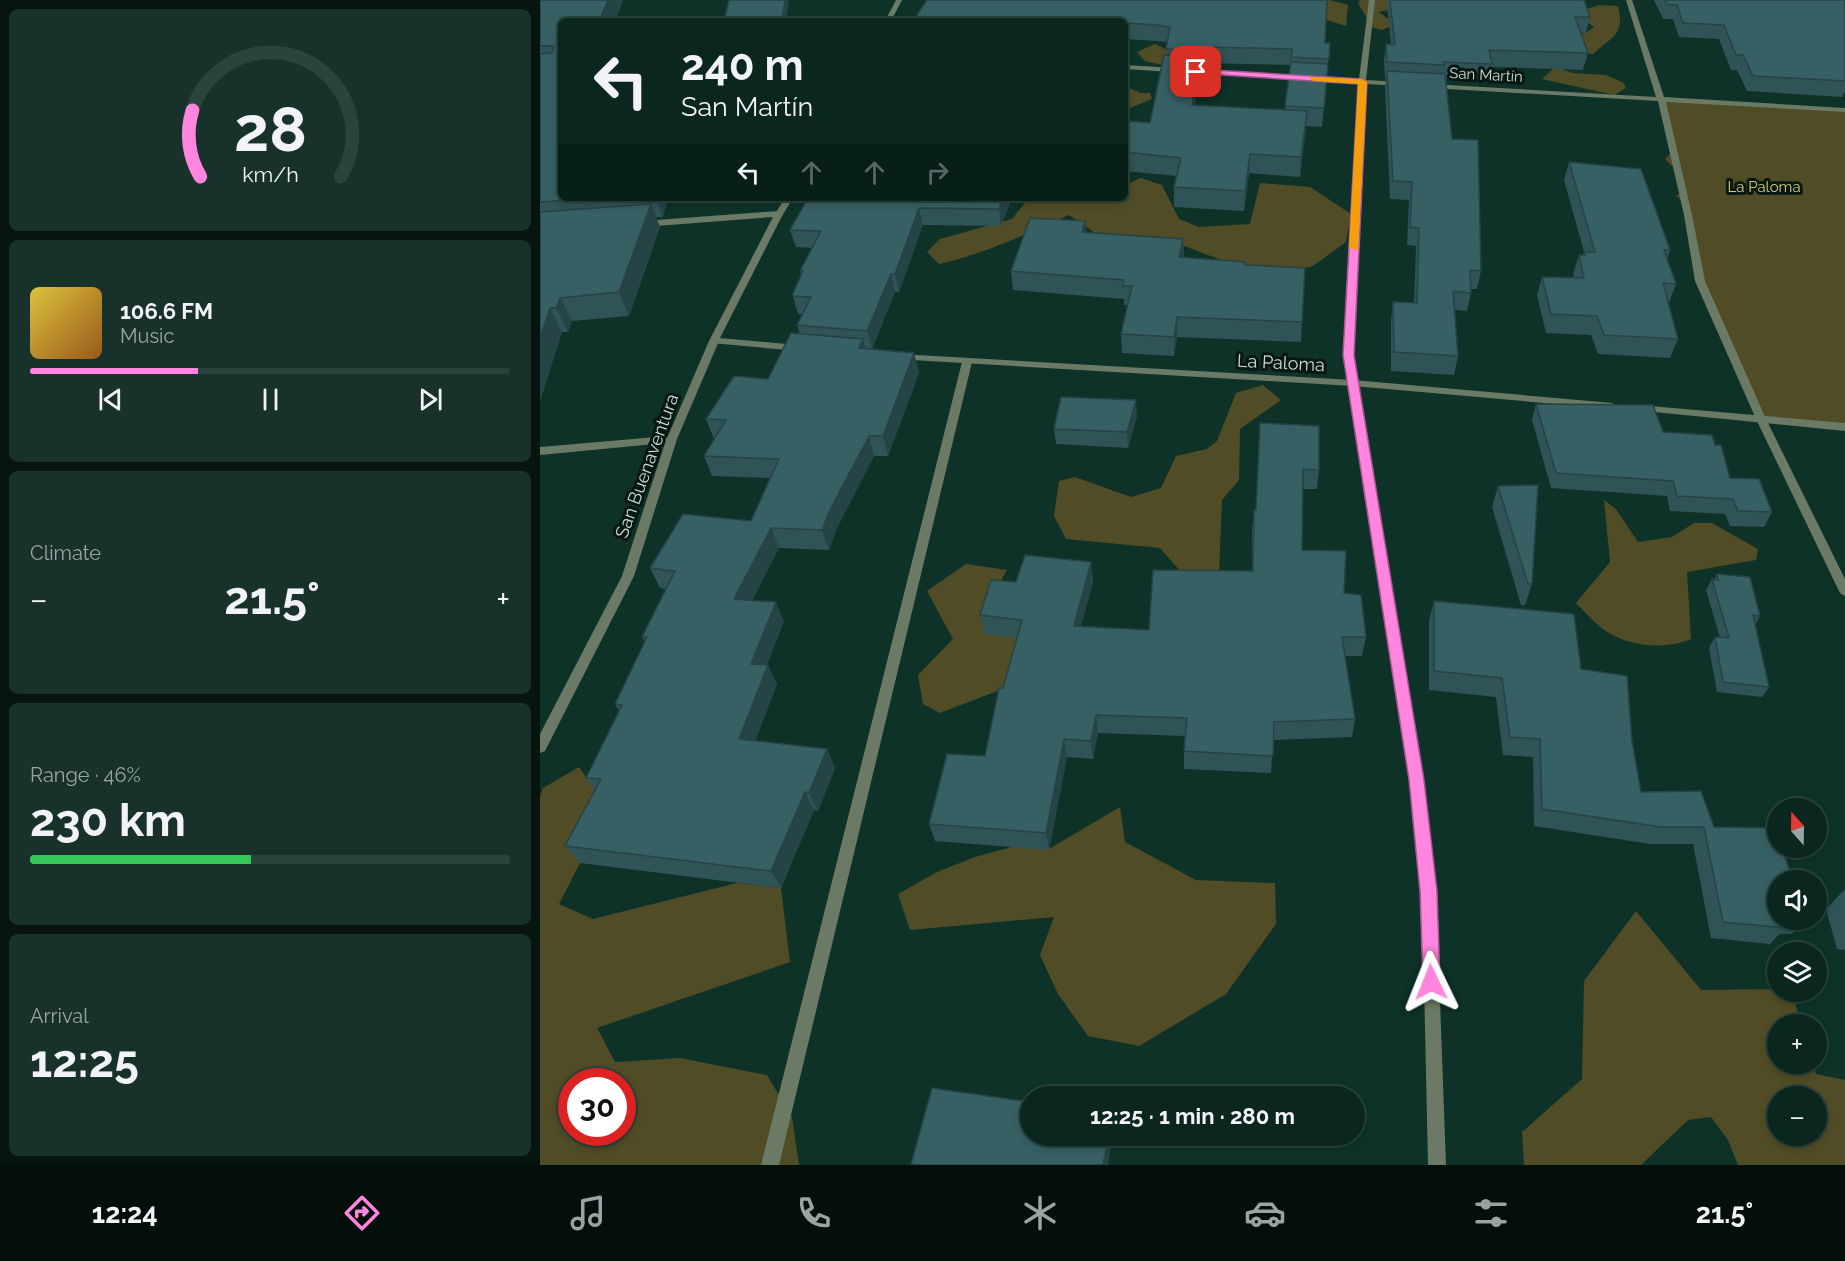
<!DOCTYPE html>
<meta charset="utf-8">
<style>
body{margin:0;font-family:Raleway,sans-serif;background:#18322b;color:#f1f3f6;height:100vh;display:flex;flex-direction:column;font-size:22px;white-space:nowrap}
*{box-sizing:border-box;margin:0}
p{font-size:20px;color:#99a5a4}
.icon{flex:none;width:33px;height:33px;fill:none;stroke:currentColor;stroke-width:2;stroke-linecap:round;stroke-linejoin:round}
.map{position:relative;flex:1;overflow:hidden}
.panel{display:flex;flex-direction:column;gap:9px;padding:9px;background:#061510;width:540px}
.panel>*{flex:none}
.hud{position:absolute;left:18px;top:18px;width:570px;height:183px;border-radius:9px;box-shadow:0 3px 9px #0003,0 0 0 2px #2a433c;background:#0a261e;color:#f1f3f6;overflow:hidden}
.needle{width:39px;rotate:340deg}
.tools{position:absolute;left:1227px;top:798px;display:grid;gap:12px}
.tools a{display:grid;place-items:center;width:60px;height:60px;border-radius:50%;background:#0a261e;box-shadow:0 3px 9px #0003,0 0 0 2px #2a433c;font-size:30px}
.speed{position:absolute;left:18px;top:1068px;display:flex;gap:12px;font-size:30px;font-weight:700;text-align:center}
.speed>*{display:grid;place-content:center;width:78px;height:78px;border-radius:50%;background:#0a261e;box-shadow:0 3px 9px #0003,0 0 0 2px #2a433c;line-height:1}
.speed .limit{border:9px solid #d22;background:#fff;color:#111}
.pin{position:absolute;display:grid;place-items:center;width:51px;height:51px;color:#fff;margin:-26px;border-radius:12px;box-shadow:0 3px 9px #0006}
.me{position:absolute;width:66px;margin:-33px;rotate:358deg;stroke-linejoin:round;filter:drop-shadow(0 0 4px #0008)}
.turn{display:flex;align-items:center;gap:21px;height:126px;padding:0 24px;font-size:27px}
.turn .icon{width:78px;height:78px;stroke-width:2.5}
.turn b{display:block;font-size:42px;line-height:51px}
.lanes{display:flex;align-items:center;height:57px;padding:0 24px;background:#0003;justify-content:center;gap:30px;direction:ltr}
.lanes .off{opacity:.35}
.big{font-size:45px;font-weight:700;line-height:1.1}
.panel .card{flex:1;display:flex;flex-direction:column;justify-content:center;gap:9px;min-width:0;padding:0 21px;border-radius:9px;background:#18322b}
.panel .dial{align-items:center;gap:0}
.dial svg{height:156px;overflow:visible;fill:none;stroke:#2a433c;stroke-width:7;stroke-linecap:round;text-anchor:middle}
.dial text{fill:#f1f3f6;stroke:none}
.song{display:flex;align-items:center;gap:18px}
.cover{width:72px;height:72px;border-radius:9px;background:linear-gradient(135deg,hsl(50 70% 55%),hsl(30 70% 35%))}
.played{height:6px;border-radius:3px;background:linear-gradient(90deg,#ff85de 35%,#2a433c 35%)}
.keys{display:flex;justify-content:space-around;direction:ltr}
.heat{display:flex;justify-content:space-between;align-items:center;font-size:33px;direction:ltr}
.charge{height:9px;border-radius:4px;background:linear-gradient(90deg,#34c759 46%,#2a433c 0)}
.trip{position:absolute;left:480px;top:1086px;width:345px;height:60px;border-radius:30px;background:#0a261e;box-shadow:0 3px 9px #0003,0 0 0 2px #2a433c;font-weight:700;line-height:60px;text-align:center}
.menu{display:flex;height:96px;justify-content:space-around;align-items:center;background:#040f0c;color:#99a5a4}
.menu .icon{width:42px;height:42px}
.menu .current{color:#ff85de}
.menu b{font-size:27px;color:#f1f3f6}
main{display:flex;flex:1;min-height:0}
.map>svg:first-child{display:block}
.green{fill:#504c26;fill-rule:evenodd}
.lines{fill:none;stroke-linecap:round;stroke-linejoin:round}
.minor{fill:#6b7a65;fill-rule:evenodd}
.tertiary{fill:#6b7a65;fill-rule:evenodd}
.wall{fill:#2f5356;fill-rule:evenodd}
.shaded-wall{fill:#264346}
.building{fill:#376064;stroke:#264346;stroke-width:1.5}
.route{fill:#ff85de;stroke:#a65690;stroke-width:1.5}
.slow{fill:#f59e0b}
.labels{text-anchor:middle;stroke-width:6;stroke-linejoin:round;paint-order:stroke}
.far-street-label{font-size:15px;fill:#c9dcd5;stroke:#081712}
.far-park-label{font-size:15px;fill:#d2c971;stroke:#081712}
.street-label{font-size:18px;fill:#c9dcd5;stroke:#081712}
</style>
<main>
<section class="panel">
<div class="card dial"><svg viewBox="0 0 100 80">
<path d="M14 69A42 42 0 1 1 86 69"/>
<path d="M14 69A42 42 0 0 1 10 35" stroke="#ff85de"/>
<text x="50" y="56" font-size="32" font-weight="700">28</text>
<text x="50" y="72" font-size="11">km/h</text>
</svg></div>
<div class="card">
<div class="song"><i class="cover"></i><div><b>106.6 FM</b><p>Music</p></div></div>
<div class="played"></div>
<div class="keys"><svg class="icon" aria-label="previous" viewBox="0 0 24 24"><path d="M18 5L8 12l10 7zM5 5v14"/></svg><svg class="icon" aria-label="pause" viewBox="0 0 24 24"><path d="M8 5v14M16 5v14"/></svg><svg class="icon" aria-label="next" viewBox="0 0 24 24"><path d="M6 5l10 7-10 7zM19 5v14"/></svg></div>
</div>
<div class="card"><p>Climate</p>
<div class="heat"><a>−</a><b class="big">21.5°</b><a>+</a></div>
</div>
<div class="card"><p>Range · 46%</p><b class="big">230 km</b><div class="charge"></div></div>
<div class="card"><p>Arrival</p><b class="big">12:25</b></div>
</section>
<div class="map">
<svg width="1305" height="1165" viewBox="0 0 1305 1165">
<rect width="100%" height="100%" fill="#0e3228"/>
<path class="green" d="M773,0H789L808,5L806,26L768,14Z
M820,0H877L864,6L839,12L856,25L841,30L832,27L818,3Z
M1060,5L1078,6C1085,35 1073,36 1053,54L1021,53L1019,39L1046,33L1054,27L1042,18L1043,10Z
M615,44L636,54L659,51L683,67L656,73L605,61L597,52Z
M1015,67L1033,73L1066,75L1084,83L1086,88L1074,95L1002,79Z
M585,86L600,93H610L612,99L585,110Z
M1121,99L1305,110V427L1221,419L1160,281L1146,206L1136,195L1143,194L1138,172L1125,159L1133,151Z
M601,178L622,185L639,219L659,227L710,224L720,183L770,187L811,214L806,242L773,266L748,272L705,269L639,244L568,242L529,215C486,234 445,254 399,264L387,252L400,239L472,219L489,198H585V185Z
M723,385L741,400L700,429L699,480L682,500L679,575L648,580L620,548L526,539L514,516L519,481L535,477L591,497L621,488L636,456L667,449L677,441L696,393Z
M1064,500L1076,509L1098,542L1132,537L1154,523H1172L1218,549L1216,560L1147,572L1151,639C1123,651 1084,646 1060,627C1052,620 1044,611 1036,603L1070,562Z
M426,564L467,570L447,605L499,648L473,685L400,713L383,704L378,675L413,639L387,591Z
M39,767L60,797L55,834L19,904L53,919L197,883L241,888L250,962L57,1028L75,1062L140,1058L227,1075L252,1117L259,1165H0V797L3,788ZM32,1082H82V1132H32Z
M580,807L585,842L656,880L735,883L736,924L686,994L599,1046L548,1036L518,994L500,955L514,917L370,930L358,894L397,872L435,857L475,846L509,849Z
M1096,911L1161,990L1237,989L1238,992H1252L1261,1024H1238V1064H1273L1276,1074L1305,1080V1165H1198L1188,1140L1171,1117L1148,1120L1101,1165H984L982,1132L1042,1079L1044,981ZM1238,1096H1276V1136H1238Z"/>
<g class="lines">
<path class="minor" d="M356,0H362L351,21H345Z
M829,0H835L826,80L861,82L865,84L861,86L826,84L814,355L884,780L896,891L906,1165H888L882,891L870,780L804,355L818,84L585,69V65L819,79Z
M1086,0H1092L1124,97L1305,108V112L1126,102L1152,215L1165,281L1226,419L1305,579V596L1301,594L1299,591L1216,419L1155,281L1144,215L1118,101L890,88L886,86L890,84L1116,97Z
M245,198H253L242,216H236L235,214Z
M174,338L179,341L137,439L94,576L5,751L0,753V734L82,576L125,443L0,455V447L128,436L169,341Z
M427,359L432,362L239,1165H221L422,362Z"/>
<path class="tertiary" d="M239,211L243,214L180,338L258,345L263,348L258,351L171,343L169,341L233,217L103,227L99,224L103,221Z
M359,354L813,380L1072,403L1077,406L1072,409L813,386L355,359L354,357Z
M1098,405L1305,423V431L1094,410L1093,408Z"/>
</g>
<path class="wall" d="M0,0H83L75,21H21V198H128L123,217H116L120,227L89,316L32,321L28,332H22L0,401Z
M387,0H787L785,43H790L782,127L766,126L760,177L709,173L704,211L634,207V187L637,176L585,171V132L590,121L610,123L624,55H626L627,42L617,41L585,39V21H373ZM660,63L750,65L745,110L654,105L659,76V67H660Z
M848,0H1044L1050,17L1046,33H1041L1048,53L1043,70L952,67L949,80L905,79L912,139L941,271L937,289H931V293L927,311L915,310L918,356L914,375L851,371V320L853,302L874,303L876,246L867,245L869,200L850,199L845,87L846,78H845L844,60L846,44H851L847,6Z
M1114,0H1305V91L1302,97L1207,91L1197,70H1191L1179,39L1139,37L1133,19H1123Z
M1029,162L1130,250L1127,259L1136,284L1129,303H1128L1138,339L1130,358L1058,354L1051,335L1006,333L997,295L1002,277L1034,278L1033,274L1039,255H1043L1044,252L1024,180Z
M268,198H472L461,226L383,225L359,292H355L332,349L325,348L374,353L379,373L348,456H334L296,530L289,550L239,548L212,600L244,621L227,665L237,684L215,741L287,749L295,768L278,811L274,810L241,888L40,863L25,846L55,791L46,778L79,711L75,704L105,642L102,637L126,589L120,588L110,568L211,521L230,478L172,476L164,456L174,439L166,419L228,379L260,334L257,325L262,314H258L253,296L261,276L260,271L272,248L256,247L250,230Z
M545,221L546,232L643,239L644,258L705,265L762,322L761,342L637,337L634,356L582,353L581,334L587,305H584V299L473,290L471,271Z
M996,404L1123,432L1190,478L1232,512L1224,527L1190,526L1185,514L1130,511L1127,496L1011,488L992,420Z
M597,416L588,448L516,444L514,429Z
M720,423L779,470L777,489H763L762,550L804,593L826,637L822,656H805L815,719L812,737L733,740L731,773L644,769V751L645,736L558,733L553,759L527,757L509,850L395,841L389,824L445,756L477,638L444,634L440,615L476,582L551,562L553,582L541,626L609,630L712,571V529L714,510H716Z
M958,486L992,584L985,605H981L952,507Z
M1177,574L1220,616L1215,625L1229,687L1222,697L1177,692L1169,648L1175,637L1180,638L1166,590L1172,579L1174,580Z
M894,601L1041,669L1092,741L1101,792L1174,827L1238,920H1265L1252,934H1239L1230,944L1171,938L1153,844H1110L994,826L993,757L963,755L956,697L889,690V620Z
M1303,891H1305V950L1297,949L1286,909Z"/>
<path class="shaded-wall" d="M68,0H83L75,21H59Z
M245,0H249L246,21H242Z
M659,57V76L652,124V105Z
M767,111L766,129L760,177L761,157Z
M710,154L709,173L704,211L705,191Z
M116,198H128L123,217Z
M463,198H472L461,226L459,209Z
M111,204L120,227L89,316L79,292Z
M379,208L383,225L359,292L355,274Z
M545,221L547,240L542,232Z
M643,239L644,258L639,257Z
M351,274L355,292L332,349L327,331Z
M20,298L32,321L28,332L16,308Z
M10,308L22,332L0,401V338Z
M637,317V337L634,356V337Z
M323,339L328,359L319,348Z
M374,353L379,373L348,456L343,436Z
M596,400L597,416L588,448L587,432Z
M329,436L334,456L296,530L289,550L282,530L290,510Z
M231,528L239,548L203,619L194,599Z
M551,562L553,582L536,645L534,626Z
M236,602L244,621L220,683L211,664Z
M228,665L237,684L209,758L199,739Z
M556,715L558,733L553,759L551,741Z
M524,739L527,757L509,850L506,833Z
M287,749L295,768L278,811L269,793Z
M265,792L274,810L241,888L231,871Z
M569,1136H573L568,1165H563Z"/>
<path class="building" d="M0,0H68L59,21H21V198H55L0,202V54L12,53L14,46H0Z
M189,0H245L242,21H184Z
M387,0H787L785,43H790L789,59L751,57L752,49L661,47L660,51L626,49L630,27L617,25L585,23V21H373Z
M850,0H1044L1050,17H1035L1048,53L949,50L952,64L903,62L904,65L847,62L846,44L855,45Z
M1125,0H1305V81L1213,76L1203,55H1196L1184,25L1143,23L1137,5L1127,4Z
M624,55L659,57L652,105L767,111L761,157L710,154L705,191L634,187L641,158L585,152V132L590,121L610,123Z
M751,62L788,64L784,108L745,106Z
M847,71L905,74L912,139L938,140L941,271L930,270L931,293L913,291L918,356L854,352L853,302L877,303L879,228L870,227L872,182L853,181Z
M1029,162L1101,169L1130,250H1124L1136,284L1123,283L1138,339L1064,335L1057,316L1011,314L1002,277L1044,278L1039,255H1045L1044,252H1055Z
M268,198H463L459,209L379,208L355,274H351L327,331L257,325L271,297L253,296V293L263,271H260L281,231L250,230Z
M111,204L79,292L20,298L16,308H10L0,338V212Z
M490,218L545,221L542,232L643,239L639,257L705,262V265L765,268L762,322L637,317L634,337L581,334L592,286H583L584,280L471,271Z
M251,333L323,339L319,348L374,353L343,436H329L290,510L282,530L231,528L194,599L236,602L211,664L228,665L199,739L287,749L269,793L265,792L231,871L25,846L61,779L46,778L82,705L75,704L107,637H102L135,571L110,568L143,514L211,521L239,459L164,456L186,420L166,419L194,376L228,379Z
M521,397L596,400L587,432L514,429Z
M996,404L1113,405L1123,432L1172,435L1175,445H1181L1190,478L1219,479L1232,512L1198,511L1193,499L1137,496L1133,481L1016,473Z
M720,423L779,426V470L763,469L762,550L806,551L804,593L821,595L826,637H802L815,719L734,722L733,756L644,751L647,718L556,715L551,741L524,739L506,833L389,824L407,754L445,756L459,688H463L482,620L440,615L451,580L476,582L485,555L551,562L534,626L609,630L613,570L713,571L714,510H716Z
M998,485L992,584H988L958,486Z
M1177,574L1210,577L1220,616L1213,615L1229,687L1183,682L1175,637L1189,638L1172,579L1178,580Z
M894,601L1034,614L1041,669L1087,676L1092,741L1101,792L1161,791L1174,827L1235,828L1238,835V848H1242L1253,880H1238V920H1242L1245,928L1183,922L1164,827H1121L1002,809L1000,739L970,737L962,678L894,671Z
M392,1088L490,1102V1136H569L563,1165H378L371,1164Z"/>
<path class="route" d="M656,69L822,79L827,82L814,355L884,780L897,891L900,982L898,989L891,991L885,989L883,982L880,891L869,780L803,355L818,84L653,73V70Z"/>
<path class="slow" d="M771,77L822,79L827,82L818,250L809,248L818,84L774,81L770,79Z"/>
<g class="labels">
<g class="far-street-label">
<text transform="translate(946 75) rotate(3)" y="5">San Martín</text>
</g>
<g class="far-park-label">
<text x="1224" y="192">La Paloma</text>
</g>
<g class="street-label">
<text transform="translate(741 363) rotate(3)" y="6">La Paloma</text>
<text transform="translate(107 466) rotate(-70)" y="6">San Buenaventura</text>
</g>
</g>
</svg>
<div class="tools">
<a><svg class="needle" viewBox="-14 -14 28 28"><path d="M0-13l5 13h-10z" fill="#e53935"/><path d="M0 13l5-13h-10z" fill="#99a5a4"/></svg></a>
<a><svg class="icon" aria-label="sound" viewBox="0 0 24 24"><path d="M4 9h4l5-4v14l-5-4H4zM17 9q2 3 0 6"/></svg></a>
<a><svg class="icon" aria-label="layers" viewBox="0 0 24 24"><path d="M12 4l9 5-9 5-9-5zM3 14l9 5 9-5"/></svg></a>
<a>+</a>
<a>−</a>
</div>
<div class="speed"><div class="limit">30</div></div>
<div class="pin" style="left:656px;top:72px;background:#d93025"><svg class="icon" aria-label="arrive" viewBox="0 0 24 24"><path d="M6 21V4h12l-3 4 3 4H6"/></svg></div>
<svg class="me" style="left:891px;top:982px" viewBox="-20 -20 40 40"><path d="M0-17L14 15 0 8-14 15z" fill="#ff85de" stroke="#fff" stroke-width="4"/></svg>
<div class="trip">12:25 · 1 min · 280 m</div>
<div class="hud">
<div class="turn"><svg class="icon" aria-label="left" viewBox="0 0 24 24"><path d="M17 20v-9H6M10 6l-5 5 5 5"/></svg><div><b>240 m</b>San Martín</div></div>
<div class="lanes"><svg class="icon" aria-label="left" viewBox="0 0 24 24"><path d="M17 20v-9H6M10 6l-5 5 5 5"/></svg><svg class="icon off" aria-label="ahead" viewBox="0 0 24 24"><path d="M12 20V5M6 11l6-6 6 6"/></svg><svg class="icon off" aria-label="ahead" viewBox="0 0 24 24"><path d="M12 20V5M6 11l6-6 6 6"/></svg><svg class="icon off" aria-label="right" viewBox="0 0 24 24"><path d="M7 20v-9h11M14 6l5 5-5 5"/></svg></div>
</div>
</div>
</main>
<nav class="menu">
<b>12:24</b>
<svg class="icon current" aria-label="directions" viewBox="0 0 24 24"><path d="M12 3l9 9-9 9-9-9zM9 14v-3h6M13 9l2 2-2 2"/></svg>
<svg class="icon" aria-label="music" viewBox="0 0 24 24"><path d="M9 18V5l10-2v13"/><circle cx="6" cy="18" r="3"/><circle cx="16" cy="16" r="3"/></svg>
<svg class="icon" aria-label="phone" viewBox="0 0 24 24"><path d="M5 4h4l2 5-3 2q2 4 5 5l2-3 5 2v4C11 20 4 13 5 4z"/></svg>
<svg class="icon" aria-label="climate" viewBox="0 0 24 24"><path d="M12 3v18M4 7l16 10M4 17L20 7"/></svg>
<svg class="icon" aria-label="car" viewBox="0 0 24 24"><path d="M5 17H2v-5l4-1 3-4h7l3 4 3 1v5h-3M9 17h6M6 11h13"/><circle cx="7" cy="17" r="2"/><circle cx="17" cy="17" r="2"/></svg>
<svg class="icon" aria-label="filters" viewBox="0 0 24 24"><path d="M4 7h16M4 17h16"/><circle cx="9" cy="7" r="2"/><circle cx="15" cy="17" r="2"/></svg>
<b>21.5°</b>
</nav>
